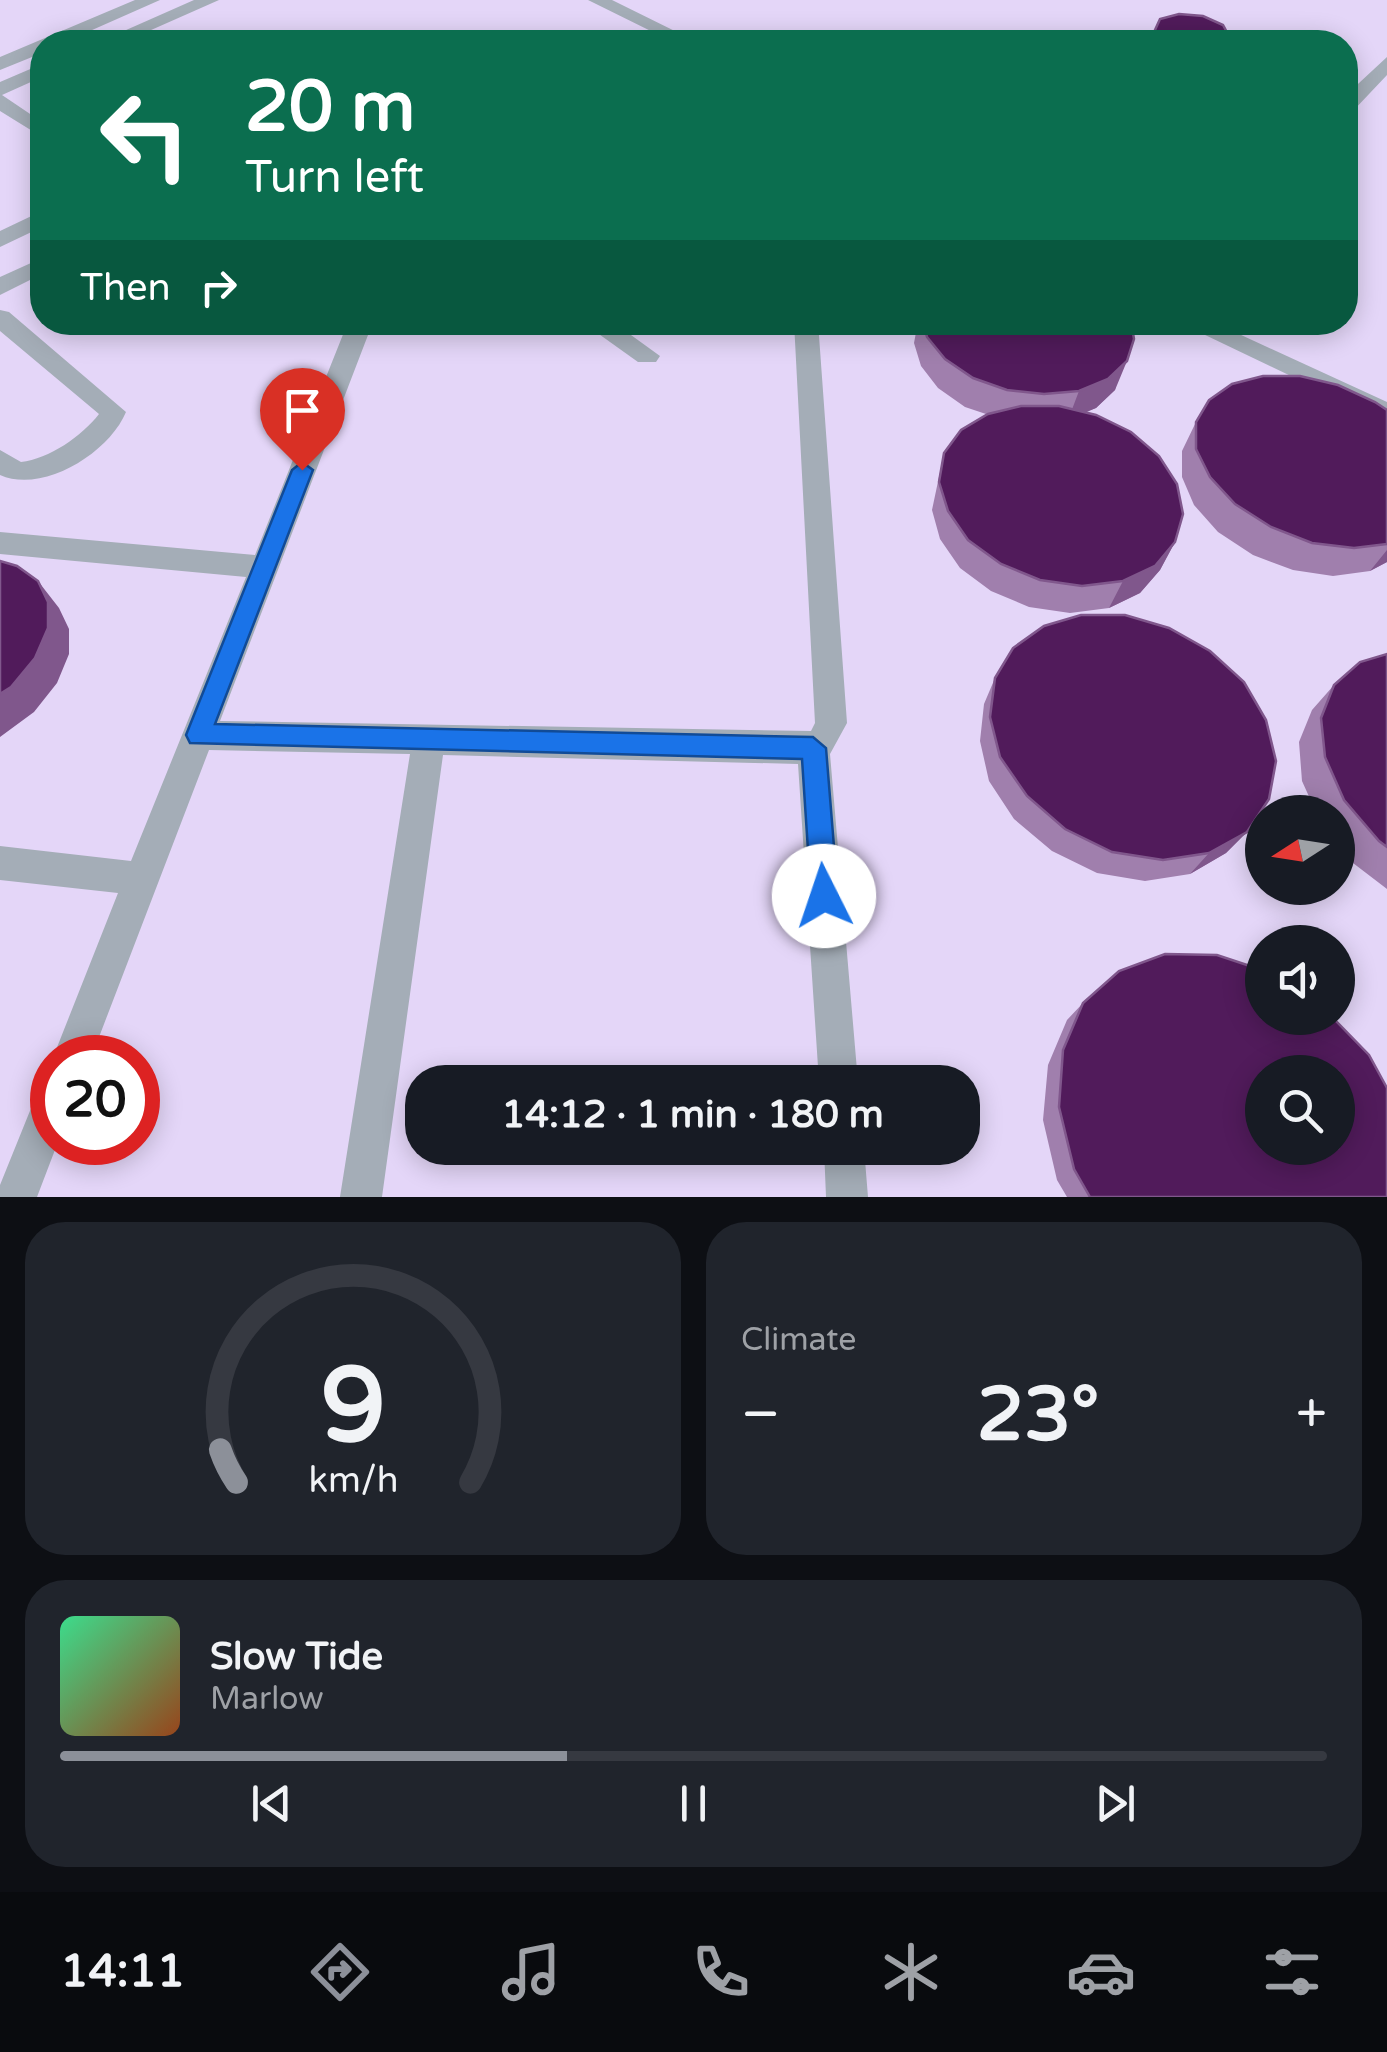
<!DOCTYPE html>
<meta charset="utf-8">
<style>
body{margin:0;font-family:"Varela Round",sans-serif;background:#20242c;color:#f1f3f6;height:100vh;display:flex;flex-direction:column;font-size:38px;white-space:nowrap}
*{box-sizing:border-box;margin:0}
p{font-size:32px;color:#9ea1a6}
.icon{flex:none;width:55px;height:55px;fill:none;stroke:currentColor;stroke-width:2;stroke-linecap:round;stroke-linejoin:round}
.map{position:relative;height:1197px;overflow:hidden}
.panel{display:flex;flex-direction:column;gap:25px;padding:25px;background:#0d0f14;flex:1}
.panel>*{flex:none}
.top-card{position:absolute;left:30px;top:30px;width:1328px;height:305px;border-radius:40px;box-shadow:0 5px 25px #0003;background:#0b6e4f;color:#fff;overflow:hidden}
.needle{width:65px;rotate:258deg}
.tools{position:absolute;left:1245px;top:795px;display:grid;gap:20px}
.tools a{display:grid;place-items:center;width:110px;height:110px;border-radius:50%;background:#171b24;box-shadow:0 5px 25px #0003;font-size:50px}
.speed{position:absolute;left:30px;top:1035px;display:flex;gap:20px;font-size:50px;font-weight:700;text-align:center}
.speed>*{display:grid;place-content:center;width:130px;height:130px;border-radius:50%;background:#171b24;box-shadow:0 5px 25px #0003;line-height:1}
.speed .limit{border:15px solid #d22;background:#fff;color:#111}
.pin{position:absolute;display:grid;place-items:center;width:85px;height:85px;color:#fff;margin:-102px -42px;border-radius:50% 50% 50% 0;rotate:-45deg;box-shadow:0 0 10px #0007}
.pin .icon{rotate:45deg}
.me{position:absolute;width:110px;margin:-55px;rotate:356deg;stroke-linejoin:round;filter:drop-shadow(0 0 8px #0008)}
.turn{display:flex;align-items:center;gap:35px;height:210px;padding:0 50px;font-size:45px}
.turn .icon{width:130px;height:130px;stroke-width:2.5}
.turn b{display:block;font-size:70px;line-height:85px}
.then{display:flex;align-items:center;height:95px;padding:0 50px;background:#0003;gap:20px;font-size:38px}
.big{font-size:75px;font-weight:800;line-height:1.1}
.panel .card{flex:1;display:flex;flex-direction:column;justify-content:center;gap:15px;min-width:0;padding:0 35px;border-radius:40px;background:#20242c}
.panel .dial{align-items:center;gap:0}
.dial svg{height:260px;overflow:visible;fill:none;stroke:#363941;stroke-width:7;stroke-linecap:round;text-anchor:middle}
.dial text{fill:#f1f3f6;stroke:none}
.song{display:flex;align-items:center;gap:30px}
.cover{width:120px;height:120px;border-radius:15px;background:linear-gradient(135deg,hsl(150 70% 55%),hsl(20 70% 35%))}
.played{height:10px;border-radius:5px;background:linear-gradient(90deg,#8c9099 40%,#363941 40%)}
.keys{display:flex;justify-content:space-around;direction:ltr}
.heat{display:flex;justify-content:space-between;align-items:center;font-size:55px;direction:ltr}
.panel .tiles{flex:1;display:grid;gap:25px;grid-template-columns:1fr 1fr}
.card:last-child{grid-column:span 2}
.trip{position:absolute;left:405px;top:1065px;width:575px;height:100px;border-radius:40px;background:#171b24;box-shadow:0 5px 25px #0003;font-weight:800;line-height:100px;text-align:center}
.menu{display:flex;height:160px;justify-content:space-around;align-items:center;background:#090b0e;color:#9ea1a6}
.menu .icon{width:70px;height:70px}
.menu .selected{color:#8c9099}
.menu b{font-size:45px;color:#f1f3f6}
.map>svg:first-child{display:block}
.built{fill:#e4d6f8;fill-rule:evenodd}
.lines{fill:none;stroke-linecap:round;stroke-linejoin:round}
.minor{fill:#a4adb7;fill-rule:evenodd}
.wall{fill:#a07fad}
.shaded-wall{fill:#80578c}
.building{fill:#511b5b;stroke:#80578c;stroke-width:2.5;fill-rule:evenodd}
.route{fill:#1a73e8;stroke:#114b97;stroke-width:2.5}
</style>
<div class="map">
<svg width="1387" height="1197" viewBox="0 0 1387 1197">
<rect width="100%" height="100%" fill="#efe3ff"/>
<path class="built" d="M0,0H1387V1197H0ZM42,42H1345V322H42ZM1262,812H1338V888H1262ZM1262,942H1338V1018H1262ZM52,1058H138V1142H52ZM1262,1072H1338V1148H1262ZM422,1082H962V1148H422Z"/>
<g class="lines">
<path class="minor" d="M135,0H160L65,42H42V53L0,70V57Z
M194,0H219L124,42H99Z
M588,0H612L697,42H673Z
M1387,57V75L1352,112L1345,114V96Z
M42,64V77L2,95L42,122V137L0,111V82Z
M42,211V227L0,247V231Z
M42,258V274L0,295V277Z
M0,310L9,312L126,412C109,453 43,494 0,475V450L21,462C49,459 82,436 99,414L0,331Z
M348,322H373L220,721L811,731L815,723L794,322H818L847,723L830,754L858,1082H819L798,764L443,755L382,1197H340L410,754L209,750L91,1058L52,1060L118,893L0,880V846L131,861L246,577L0,554V532L255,555Z
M582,322H613L660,356L656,362H638Z
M1178,322H1213L1387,402V422Z
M52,1085V1142H58L37,1197H0V1185L38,1091Z
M824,1148H864L868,1197H826Z"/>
</g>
<path class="wall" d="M1155,30L1228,42H1151Z
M918,322H1131L1115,390L1096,408L1085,412L1175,542L1160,570L1140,593L1109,608L1070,613L1029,607L991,591L960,568L940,539L932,510L944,453L986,414L965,407L938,388L921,366L914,343Z
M1387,410V562L1370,571L1333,576L1293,570L1253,555L1218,532L1194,505L1182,477V451L1196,422Z
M1387,654V889L1353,863L1338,844V812H1316L1302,781L1299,742L1312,710L1334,685Z
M995,678L1247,832L1226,853L1190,874L1145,881L1097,873L1052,851L1014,819L989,781L980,741L984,704Z
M1083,1003L1387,1197H1067L1057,1180L1043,1120L1048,1065L1067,1020Z"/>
<path class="shaded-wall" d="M1127,361L1115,390L1096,408L1068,420L1079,391Z
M1175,542L1160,570L1140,593L1109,608L1123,581Z
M1387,550V562L1370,571Z
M38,581L59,608L69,629V654L57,683L34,712L0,737V694Z
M1247,832L1226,853L1190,874L1209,853Z"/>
<path class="building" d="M1179,14L1203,16L1223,25L1230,38L1228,42H1166L1155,30L1160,19Z
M923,322H1131L1134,339L1127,361L1108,379L1079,391L1044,394L1007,390L973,378L945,359L927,337Z
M1263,376H1300L1338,385L1375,402L1387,410V544L1354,548L1312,543L1271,527L1235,504L1210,477L1196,449V422L1209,400L1232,384Z
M1021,406H1059L1096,415L1131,432L1159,456L1177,484L1183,514L1175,542L1155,566L1123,581L1082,586L1040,580L1001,564L968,540L948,511L939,482L944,453L961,430L988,414Z
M0,561L17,566L38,581L48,602V628L35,658L11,687L0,694Z
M1081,615H1125L1169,628L1210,651L1244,682L1266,720L1276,761L1269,799L1247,832L1209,853L1163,860L1112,852L1065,829L1027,796L1000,757L990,717L995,678L1013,648L1044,626Z
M1387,654V847L1379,841L1344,800L1325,757L1321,718L1334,685L1360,662Z
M1165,954L1217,955L1262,970V1018H1333L1369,1055L1387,1088V1197H1090L1074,1169L1059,1107L1063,1050L1083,1003L1119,971ZM1262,1072H1338V1148H1262Z"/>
<path class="route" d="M302,462L313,470L215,724L813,737L826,748L838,896L834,906L824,910L815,906L811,896L802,759L190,743L186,735L292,470Z"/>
</svg>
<div class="tools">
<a><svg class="needle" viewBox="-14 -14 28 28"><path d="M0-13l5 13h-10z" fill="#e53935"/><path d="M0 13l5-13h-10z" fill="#9ea1a6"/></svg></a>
<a><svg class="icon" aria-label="sound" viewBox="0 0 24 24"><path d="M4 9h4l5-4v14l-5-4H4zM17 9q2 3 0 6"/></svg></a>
<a><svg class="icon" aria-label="search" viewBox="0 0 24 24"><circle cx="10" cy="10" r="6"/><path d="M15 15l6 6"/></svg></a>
</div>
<div class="speed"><div class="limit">20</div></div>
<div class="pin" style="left:302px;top:470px;background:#d93025"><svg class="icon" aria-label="arrive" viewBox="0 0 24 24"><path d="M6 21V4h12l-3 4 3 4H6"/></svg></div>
<svg class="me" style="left:824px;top:896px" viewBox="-20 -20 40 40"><circle r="19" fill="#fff"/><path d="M0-13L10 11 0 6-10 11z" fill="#1a73e8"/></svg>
<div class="trip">14:12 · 1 min · 180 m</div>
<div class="top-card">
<div class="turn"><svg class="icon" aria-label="left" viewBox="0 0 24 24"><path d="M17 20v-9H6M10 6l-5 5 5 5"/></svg><div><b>20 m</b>Turn left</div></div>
<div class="then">Then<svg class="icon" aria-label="right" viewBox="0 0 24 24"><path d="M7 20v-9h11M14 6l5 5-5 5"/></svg></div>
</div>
</div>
<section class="panel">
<div class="tiles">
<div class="card dial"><svg viewBox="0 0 100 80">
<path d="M14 69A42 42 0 1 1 86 69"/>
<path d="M14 69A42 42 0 0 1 9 59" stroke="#8c9099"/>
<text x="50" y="56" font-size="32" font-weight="700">9</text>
<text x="50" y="72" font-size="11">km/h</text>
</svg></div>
<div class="card"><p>Climate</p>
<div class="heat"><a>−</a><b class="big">23°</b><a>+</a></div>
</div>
<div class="card">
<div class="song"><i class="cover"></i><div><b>Slow Tide</b><p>Marlow</p></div></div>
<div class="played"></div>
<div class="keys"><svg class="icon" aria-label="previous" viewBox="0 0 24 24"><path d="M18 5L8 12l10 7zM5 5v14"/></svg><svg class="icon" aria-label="pause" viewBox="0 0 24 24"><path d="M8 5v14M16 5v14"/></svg><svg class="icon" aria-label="next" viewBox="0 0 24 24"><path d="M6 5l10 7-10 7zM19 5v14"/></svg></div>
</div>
</div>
</section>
<nav class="menu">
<b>14:11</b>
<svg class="icon selected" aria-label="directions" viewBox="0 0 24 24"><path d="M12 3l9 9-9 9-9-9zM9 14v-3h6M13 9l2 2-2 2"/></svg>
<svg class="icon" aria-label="music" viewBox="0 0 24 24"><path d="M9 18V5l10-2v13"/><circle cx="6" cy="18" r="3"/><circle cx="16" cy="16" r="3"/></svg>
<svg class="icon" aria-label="phone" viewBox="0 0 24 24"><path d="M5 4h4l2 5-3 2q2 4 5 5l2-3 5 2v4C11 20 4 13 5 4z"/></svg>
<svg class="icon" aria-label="climate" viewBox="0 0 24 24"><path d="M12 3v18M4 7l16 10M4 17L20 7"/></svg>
<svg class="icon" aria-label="car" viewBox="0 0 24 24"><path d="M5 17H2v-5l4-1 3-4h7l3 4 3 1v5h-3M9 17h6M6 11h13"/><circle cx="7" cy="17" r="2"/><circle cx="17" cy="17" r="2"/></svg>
<svg class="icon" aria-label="filters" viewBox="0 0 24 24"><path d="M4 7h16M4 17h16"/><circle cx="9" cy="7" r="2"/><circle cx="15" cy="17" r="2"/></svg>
</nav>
